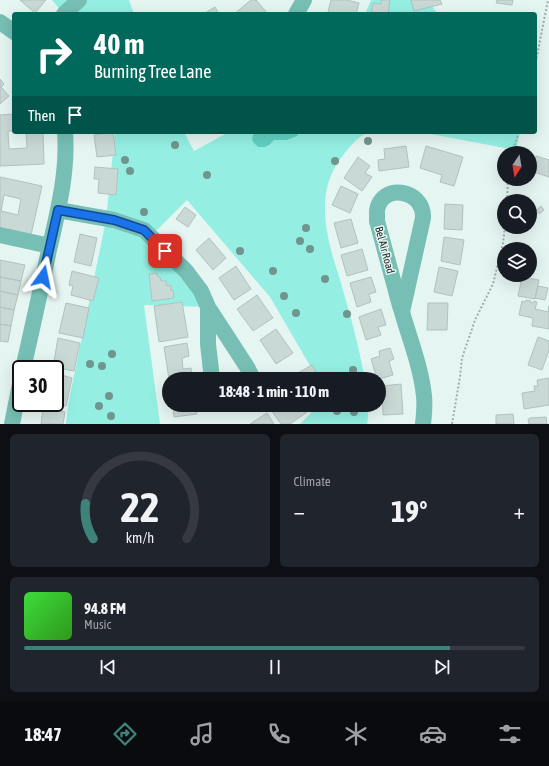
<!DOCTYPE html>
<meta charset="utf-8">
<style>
body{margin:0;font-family:"Asap Condensed",sans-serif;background:#20242c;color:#f1f3f6;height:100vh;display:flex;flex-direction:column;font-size:15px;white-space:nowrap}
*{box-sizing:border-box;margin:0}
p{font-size:13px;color:#9ea1a6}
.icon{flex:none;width:22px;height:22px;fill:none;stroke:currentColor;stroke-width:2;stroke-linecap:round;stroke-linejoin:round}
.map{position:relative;height:424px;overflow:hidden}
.panel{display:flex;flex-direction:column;gap:10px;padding:10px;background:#0d0f14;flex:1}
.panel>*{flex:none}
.hud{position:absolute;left:12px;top:12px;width:525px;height:122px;border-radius:4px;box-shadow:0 4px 16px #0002;background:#00695c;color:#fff;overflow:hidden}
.needle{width:26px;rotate:192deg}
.fabs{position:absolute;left:497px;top:146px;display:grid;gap:8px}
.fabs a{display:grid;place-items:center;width:40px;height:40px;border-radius:50%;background:#171b24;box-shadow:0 4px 16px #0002;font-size:20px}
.speed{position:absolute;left:12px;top:360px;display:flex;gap:8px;font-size:20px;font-weight:700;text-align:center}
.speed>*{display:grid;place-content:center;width:52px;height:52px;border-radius:50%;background:#171b24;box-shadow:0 4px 16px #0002;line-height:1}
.speed .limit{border:2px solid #111;border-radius:6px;background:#fff;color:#111}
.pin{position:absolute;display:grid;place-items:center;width:34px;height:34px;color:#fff;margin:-17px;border-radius:8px;box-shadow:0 2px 6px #0006}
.me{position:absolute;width:44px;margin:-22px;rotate:12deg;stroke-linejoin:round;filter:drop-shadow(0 0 3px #0008)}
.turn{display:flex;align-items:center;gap:14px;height:84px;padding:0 16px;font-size:18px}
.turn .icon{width:52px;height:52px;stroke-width:2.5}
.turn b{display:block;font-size:28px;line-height:34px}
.then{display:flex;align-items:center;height:38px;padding:0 16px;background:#0003;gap:8px;font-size:15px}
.big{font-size:30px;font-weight:700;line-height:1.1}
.panel .card{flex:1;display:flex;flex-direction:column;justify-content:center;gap:6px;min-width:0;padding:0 14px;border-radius:6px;background:#20242c}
.panel .dial{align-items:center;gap:0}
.dial svg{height:104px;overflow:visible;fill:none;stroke:#363941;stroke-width:7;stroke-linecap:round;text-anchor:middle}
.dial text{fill:#f1f3f6;stroke:none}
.song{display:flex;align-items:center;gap:12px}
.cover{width:48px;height:48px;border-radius:6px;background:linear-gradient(135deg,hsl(120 70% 55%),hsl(110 70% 35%))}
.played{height:4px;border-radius:2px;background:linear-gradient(90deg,#3e837a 85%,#363941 85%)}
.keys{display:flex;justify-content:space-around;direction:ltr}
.heat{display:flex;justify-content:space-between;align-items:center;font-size:22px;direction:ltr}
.panel .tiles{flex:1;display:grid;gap:10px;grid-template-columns:1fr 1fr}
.card:last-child{grid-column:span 2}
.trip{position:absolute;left:162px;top:372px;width:224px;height:40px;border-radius:20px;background:#171b24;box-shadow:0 4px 16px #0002;font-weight:700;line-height:40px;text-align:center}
.dock{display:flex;height:64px;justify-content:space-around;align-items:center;background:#090b0e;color:#9ea1a6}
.dock .icon{width:28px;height:28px}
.dock .selected{color:#3e837a}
.dock b{font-size:18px;color:#f1f3f6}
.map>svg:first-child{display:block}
.green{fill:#94efe2}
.water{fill:#60d1c2}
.building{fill:#c9d9d6;stroke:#b3c1bf;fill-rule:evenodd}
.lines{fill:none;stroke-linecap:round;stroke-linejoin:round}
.path{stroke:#a3afad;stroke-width:2;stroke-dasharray:2 2;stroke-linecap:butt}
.minor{stroke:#77bfb4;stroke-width:16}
.tree{fill:#70948e}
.route-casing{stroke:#114b97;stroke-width:10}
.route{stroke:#1a73e8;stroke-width:7}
.labels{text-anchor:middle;stroke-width:3;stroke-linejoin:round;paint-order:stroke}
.street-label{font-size:11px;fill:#262c2b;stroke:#e5f5f2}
</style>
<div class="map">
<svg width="549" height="424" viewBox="0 0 549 424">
<rect width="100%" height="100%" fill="#e5f5f2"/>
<path class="green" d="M52,0H129L134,14H64Z
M371,0H429L431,5L438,14H365Z
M115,132H184L194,151L229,132H368C358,137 351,145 344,154C316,188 324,226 335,264C340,279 344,293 348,308C355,331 360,355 365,379H316V376L270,297L187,200L153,234L208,307L144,305L160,424H66L68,405L106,220Z
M420,132H520L516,150Z
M315,405H368V418L367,424H300L310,414Z"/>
<path class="water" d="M254,132H300L297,136L287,140H274L269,145L265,147H258L253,142L252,139Z"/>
<path class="building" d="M20,0H46L35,13Z
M251,0H256L268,14H234Z
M331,0H347L359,3L356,14H335L328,12Z
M381,0H390L388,14H371L373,3L381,4Z
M411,0H440L442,4L414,11Z
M497,0H513L512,5L496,3Z
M215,7L219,14H203Z
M0,79L4,84L1,87L9,96L0,104Z
M14,114V131H8L9,149L27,148L26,132H43L44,164L0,166V115Z
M113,132L116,155L97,157L94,135Z
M406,146L409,167L379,171L378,160L385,159L384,149Z
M426,146L463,157L454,186L440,182L442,175L420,168Z
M536,156L549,160V177L531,171Z
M358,157L370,166L365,173L372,177L362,191L344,178Z
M95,167L118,169L116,195L98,193L99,179H94Z
M0,177L42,186L31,235L0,229ZM4,195L21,199L18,215L1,211Z
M341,186L358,194L350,213L332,205Z
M445,204L463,205L462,230L444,229Z
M541,206L544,210L539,214L536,210Z
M185,207L196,215L188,227L176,219Z
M351,219L358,243L341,248L334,223Z
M80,234L97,238L91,266L74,262Z
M444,237L464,240L460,265L441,261Z
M209,238L226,258L213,270L196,250Z
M362,249L368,270L347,276L341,255Z
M0,260L25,265L21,281L0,277Z
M236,266L251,289L234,300L219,278Z
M439,267L458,271L452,296L434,292Z
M72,271L99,278L93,301L71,295L73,286L69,285Z
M157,273L158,277H160L161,281H166L167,286L171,285V291L173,290L174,298L152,301L149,274Z
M0,277L21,281L18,295L0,291Z
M371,277L376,292L369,294L371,302L357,307L350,283Z
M522,277L539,280L535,299L518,296Z
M538,286L548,288L545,300L535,298Z
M0,291L18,295L14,310L0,307Z
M257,295L273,318L253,331L237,309Z
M526,300L531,301V303H533L534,301L537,302L535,309L548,312L549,306V329L532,326L533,318L519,315L522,301L525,302Z
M182,302L188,337L159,342L154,306Z
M66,303L89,308L83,338L59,333Z
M428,303H448L447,330H427Z
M0,307L14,310L11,326L0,324Z
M381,309L386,325L378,327L381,335L366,340L359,317Z
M0,324L11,326L8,342L0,341Z
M276,329L293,353L276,364L260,340Z
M538,337L549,341V350L542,370L528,365Z
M58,338L80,343L74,371L53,367Z
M187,343L189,356L182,358L183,369L191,368L192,376L169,379L164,347Z
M390,348L394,359L389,361L393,375L379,379H377L371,359L380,356L379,351Z
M312,365L320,379H301L298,373Z
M55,373L72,378L66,406L55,403Z
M549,378V405L524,409L522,393L535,391L534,386H538L537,380Z
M401,384L403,414L383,415L382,386Z
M173,405H196L197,414L174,417Z
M278,405H302L307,412L290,424H281L271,410Z
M43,408L65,412L63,424H41Z
M267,413L274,424H250Z
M513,414L514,424H496V415Z
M546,417L547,424H529L528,419H530V418Z"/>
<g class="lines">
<path class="path" d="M535,66L548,0
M512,153L519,132
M507,201L508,179
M452,424L460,377L462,358L475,320L493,284L503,243L505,227"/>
<path class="minor" d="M64,14L79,0
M296,14L304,0
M0,22L14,32
M58,210L114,220L144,230L186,271L201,291L208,307L247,367L253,379
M0,235L50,246
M208,307V344L212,379
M402,312L423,218C424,188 380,183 377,211C377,214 377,218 377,221L400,306L402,312C410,340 421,367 424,396C425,405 424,415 423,424
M23,369C32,329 41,289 49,250C58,211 68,172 65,132
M12,424L21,379"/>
</g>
<g class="tree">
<circle cx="368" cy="141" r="4"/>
<circle cx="175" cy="145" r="4"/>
<circle cx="125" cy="160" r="4"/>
<circle cx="335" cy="161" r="4"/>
<circle cx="130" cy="171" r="4"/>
<circle cx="207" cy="175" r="4"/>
<circle cx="144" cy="212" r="4"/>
<circle cx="306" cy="228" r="4"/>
<circle cx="300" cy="241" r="4"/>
<circle cx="310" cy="249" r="4"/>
<circle cx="240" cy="251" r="4"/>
<circle cx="273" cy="271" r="4"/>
<circle cx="325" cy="279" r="4"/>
<circle cx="284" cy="296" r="4"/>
<circle cx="296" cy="313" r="4"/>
<circle cx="347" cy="314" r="4"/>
<circle cx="112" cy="354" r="4"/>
<circle cx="90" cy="364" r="4"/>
<circle cx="102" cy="366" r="4"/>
<circle cx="353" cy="370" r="4"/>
<circle cx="109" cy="396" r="4"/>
<circle cx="99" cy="406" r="4"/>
<circle cx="337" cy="411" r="4"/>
<circle cx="354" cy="412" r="4"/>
<circle cx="111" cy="416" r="4"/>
</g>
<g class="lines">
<g class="route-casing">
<path id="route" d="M43,277L58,210L114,220L144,230L165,251"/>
</g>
<use href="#route" class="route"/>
</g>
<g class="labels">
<g class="street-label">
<text transform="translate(385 250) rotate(75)" y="4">Bel Air Road</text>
</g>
</g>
</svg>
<div class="fabs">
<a><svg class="needle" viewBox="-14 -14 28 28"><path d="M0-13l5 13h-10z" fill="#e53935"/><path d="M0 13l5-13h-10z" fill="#9ea1a6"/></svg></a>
<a><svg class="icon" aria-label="search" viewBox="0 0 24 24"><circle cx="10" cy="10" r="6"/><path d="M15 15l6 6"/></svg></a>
<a><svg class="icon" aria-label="layers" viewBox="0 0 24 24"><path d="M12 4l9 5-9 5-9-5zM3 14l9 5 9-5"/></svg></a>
</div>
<div class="speed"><div class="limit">30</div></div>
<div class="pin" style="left:165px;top:251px;background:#d93025"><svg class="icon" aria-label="arrive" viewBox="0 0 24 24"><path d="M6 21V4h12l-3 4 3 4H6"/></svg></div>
<svg class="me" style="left:43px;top:277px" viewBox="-20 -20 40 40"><path d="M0-17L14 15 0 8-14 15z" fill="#1a73e8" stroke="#fff" stroke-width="4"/></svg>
<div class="trip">18:48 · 1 min · 110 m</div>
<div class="hud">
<div class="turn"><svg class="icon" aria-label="right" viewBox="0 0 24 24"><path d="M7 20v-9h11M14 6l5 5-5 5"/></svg><div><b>40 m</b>Burning Tree Lane</div></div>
<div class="then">Then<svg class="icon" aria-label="arrive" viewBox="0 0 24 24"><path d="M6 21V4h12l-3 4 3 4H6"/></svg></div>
</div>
</div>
<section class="panel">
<div class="tiles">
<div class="card dial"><svg viewBox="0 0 100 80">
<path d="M14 69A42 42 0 1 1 86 69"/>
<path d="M14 69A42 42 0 0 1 8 42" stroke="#3e837a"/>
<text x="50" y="56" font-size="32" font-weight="700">22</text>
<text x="50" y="72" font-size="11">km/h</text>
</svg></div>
<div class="card"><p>Climate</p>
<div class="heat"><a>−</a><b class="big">19°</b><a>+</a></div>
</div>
<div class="card">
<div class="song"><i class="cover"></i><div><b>94.8 FM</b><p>Music</p></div></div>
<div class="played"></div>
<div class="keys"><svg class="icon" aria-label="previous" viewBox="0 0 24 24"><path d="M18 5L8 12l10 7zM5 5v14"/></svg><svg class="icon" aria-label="pause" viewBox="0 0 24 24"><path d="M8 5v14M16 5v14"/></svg><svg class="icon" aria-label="next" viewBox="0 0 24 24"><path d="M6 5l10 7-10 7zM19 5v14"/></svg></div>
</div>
</div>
</section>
<nav class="dock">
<b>18:47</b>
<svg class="icon selected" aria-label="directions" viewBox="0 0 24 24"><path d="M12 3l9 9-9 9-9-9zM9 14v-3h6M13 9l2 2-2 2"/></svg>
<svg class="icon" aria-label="music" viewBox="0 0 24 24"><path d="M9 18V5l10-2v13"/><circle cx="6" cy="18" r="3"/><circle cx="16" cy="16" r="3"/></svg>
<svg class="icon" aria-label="phone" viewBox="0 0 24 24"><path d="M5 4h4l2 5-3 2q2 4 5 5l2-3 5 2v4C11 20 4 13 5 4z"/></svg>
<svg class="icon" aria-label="climate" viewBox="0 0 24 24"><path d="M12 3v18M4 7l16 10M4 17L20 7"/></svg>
<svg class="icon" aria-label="car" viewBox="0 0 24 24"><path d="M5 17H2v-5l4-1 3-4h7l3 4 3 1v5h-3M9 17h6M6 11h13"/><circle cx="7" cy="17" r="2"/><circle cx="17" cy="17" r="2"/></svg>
<svg class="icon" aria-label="filters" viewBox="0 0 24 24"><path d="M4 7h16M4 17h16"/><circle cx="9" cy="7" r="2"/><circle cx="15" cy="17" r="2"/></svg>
</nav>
